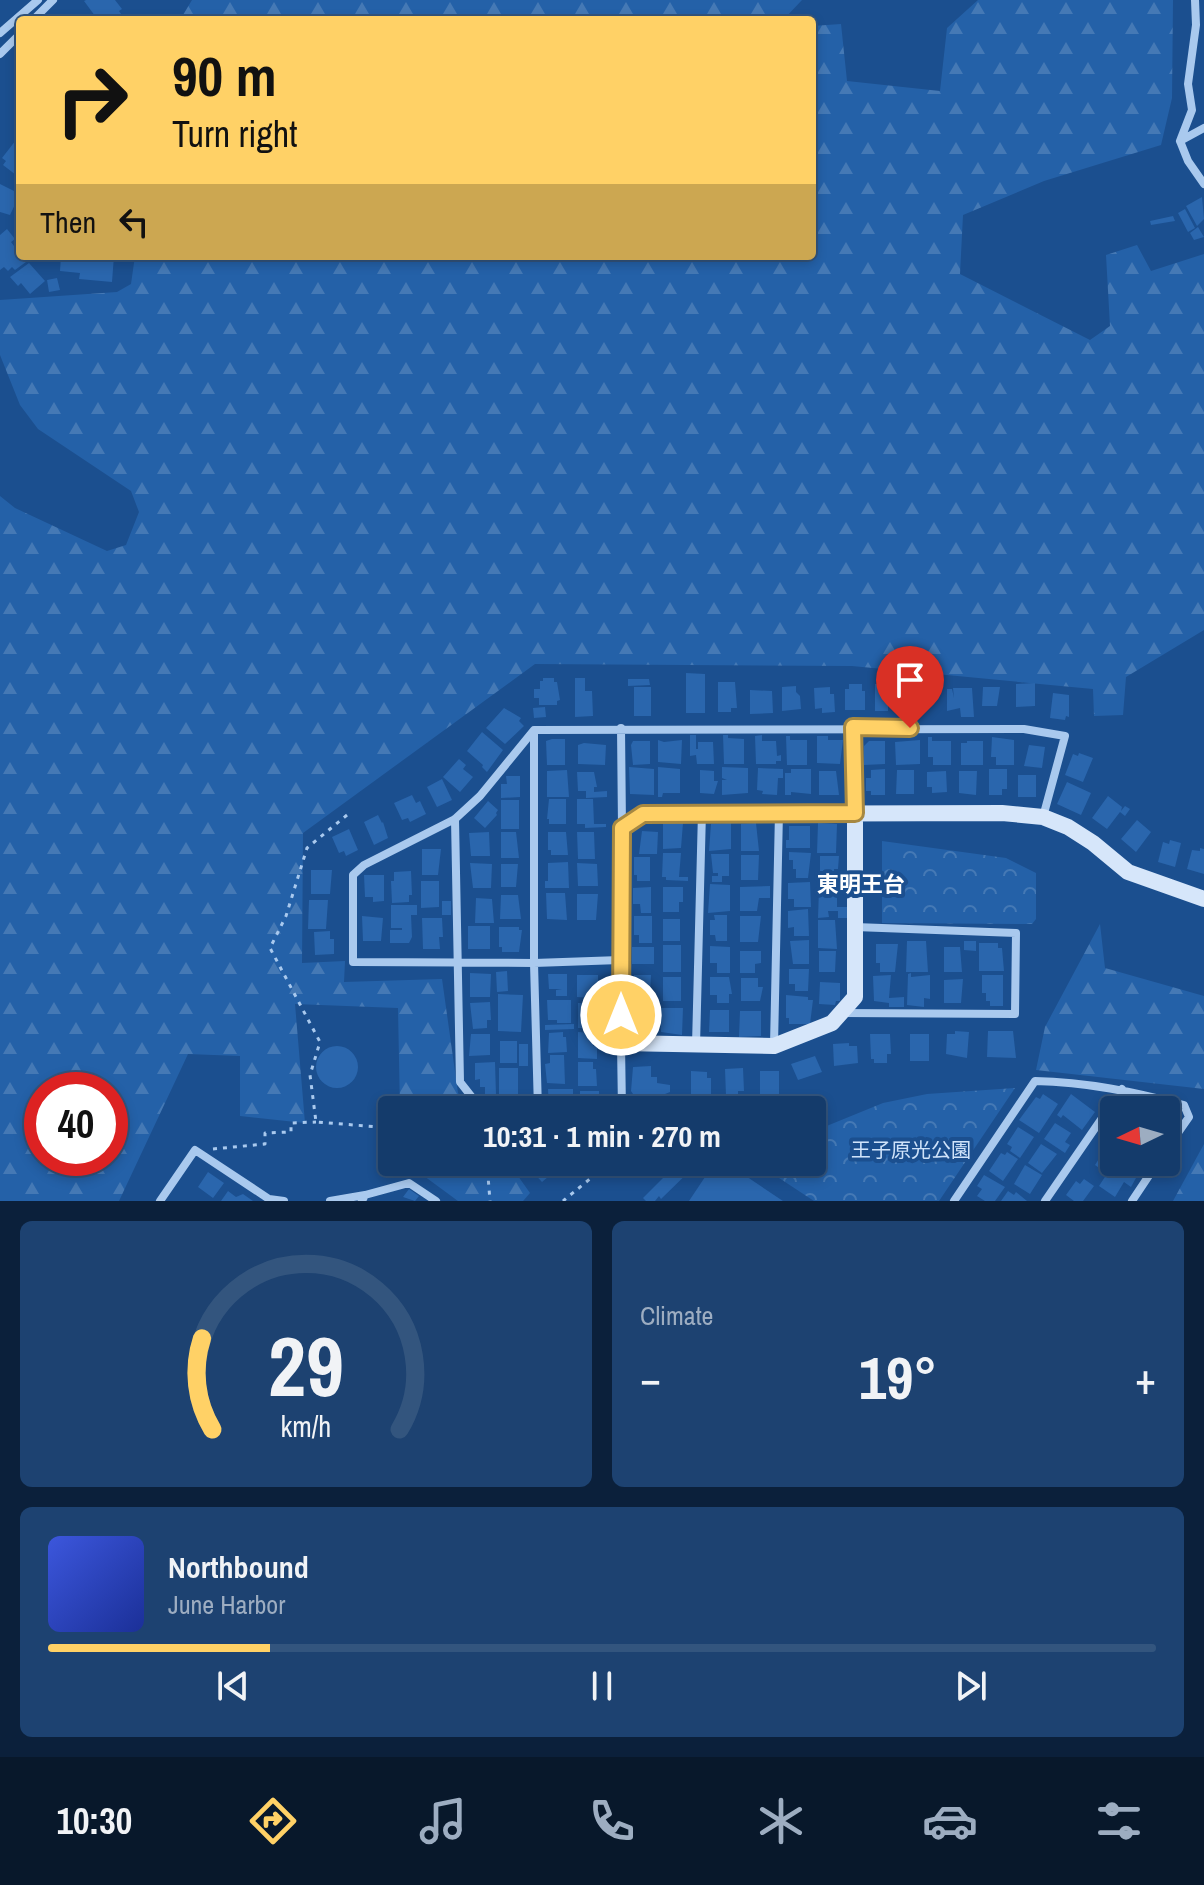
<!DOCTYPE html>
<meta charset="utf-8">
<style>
body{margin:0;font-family:"Archivo Narrow","Noto Sans JP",sans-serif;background:#1d4271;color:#f1f3f6;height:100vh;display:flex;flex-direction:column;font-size:30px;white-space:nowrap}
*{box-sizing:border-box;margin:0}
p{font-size:26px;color:#9dadc1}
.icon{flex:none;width:44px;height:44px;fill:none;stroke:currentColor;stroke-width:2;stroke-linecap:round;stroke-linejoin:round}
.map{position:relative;height:1201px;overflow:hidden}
.sheet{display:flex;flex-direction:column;gap:20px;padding:20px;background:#0b203b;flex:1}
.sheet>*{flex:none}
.guide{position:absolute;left:16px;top:16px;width:800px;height:244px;border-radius:8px;box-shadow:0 4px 12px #0003,0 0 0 2px #33557e;background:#ffd166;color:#111;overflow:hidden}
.needle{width:52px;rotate:265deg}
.buttons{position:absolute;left:1100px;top:1096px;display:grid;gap:16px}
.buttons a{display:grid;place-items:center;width:80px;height:80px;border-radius:8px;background:#143b6b;box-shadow:0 4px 12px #0003,0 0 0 2px #33557e;font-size:40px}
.speed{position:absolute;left:24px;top:1072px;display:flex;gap:16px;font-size:40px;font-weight:700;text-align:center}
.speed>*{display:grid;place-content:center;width:104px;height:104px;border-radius:50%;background:#143b6b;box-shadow:0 4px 12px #0003,0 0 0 2px #33557e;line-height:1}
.speed .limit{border:12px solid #d22;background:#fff;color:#111}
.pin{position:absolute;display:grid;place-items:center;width:68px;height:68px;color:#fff;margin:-82px -34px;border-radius:50% 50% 50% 0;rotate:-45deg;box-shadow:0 0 8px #0007}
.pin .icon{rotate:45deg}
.me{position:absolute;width:88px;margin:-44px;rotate:0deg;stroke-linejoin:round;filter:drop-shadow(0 0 6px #0008)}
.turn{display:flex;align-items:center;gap:28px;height:168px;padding:0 24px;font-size:36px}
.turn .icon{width:104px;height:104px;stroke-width:2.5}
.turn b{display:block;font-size:56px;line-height:68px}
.then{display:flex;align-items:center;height:76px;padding:0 24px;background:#0003;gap:16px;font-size:30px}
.big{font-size:60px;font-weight:800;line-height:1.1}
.sheet .widget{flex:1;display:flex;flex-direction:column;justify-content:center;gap:12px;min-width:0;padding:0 28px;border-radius:12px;background:#1d4271}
.sheet .dial{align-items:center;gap:0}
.dial svg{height:208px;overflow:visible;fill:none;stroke:#33557e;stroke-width:7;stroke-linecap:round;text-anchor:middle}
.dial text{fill:#f1f3f6;stroke:none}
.song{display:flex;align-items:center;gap:24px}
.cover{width:96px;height:96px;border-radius:12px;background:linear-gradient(135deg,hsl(230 70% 55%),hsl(230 70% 35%))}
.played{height:8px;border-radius:4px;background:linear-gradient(90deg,#ffd166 20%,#33557e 20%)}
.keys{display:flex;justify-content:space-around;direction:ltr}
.heat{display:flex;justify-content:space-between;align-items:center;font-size:44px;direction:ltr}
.sheet .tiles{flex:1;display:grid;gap:20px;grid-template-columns:1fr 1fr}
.widget:last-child{grid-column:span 2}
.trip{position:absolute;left:378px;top:1096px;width:448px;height:80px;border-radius:8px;background:#143b6b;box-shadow:0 4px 12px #0003,0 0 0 2px #33557e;font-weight:800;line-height:80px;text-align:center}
.menu{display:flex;height:128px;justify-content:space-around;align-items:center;background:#08182b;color:#9dadc1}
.menu .icon{width:56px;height:56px}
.menu .on{color:#ffd166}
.menu b{font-size:36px;color:#f1f3f6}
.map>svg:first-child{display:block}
.forest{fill:url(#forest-firs);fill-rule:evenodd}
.park{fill:url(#park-crowns)}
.building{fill:#2a66ad}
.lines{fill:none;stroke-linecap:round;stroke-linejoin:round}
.path{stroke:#a9c9ee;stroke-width:3;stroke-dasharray:4 6;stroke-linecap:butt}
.street{stroke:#a9c9ee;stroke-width:8}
.secondary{stroke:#d6e6fa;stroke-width:16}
.route-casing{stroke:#a68842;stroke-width:20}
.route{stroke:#ffd166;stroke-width:14}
.labels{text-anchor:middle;stroke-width:8;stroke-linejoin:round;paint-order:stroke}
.park-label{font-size:20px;fill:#cfe3fa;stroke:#1b4f8f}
.neighbourhood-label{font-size:22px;font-weight:bold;fill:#fff;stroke:#1b4f8f}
</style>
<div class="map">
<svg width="1204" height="1201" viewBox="0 0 1204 1201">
<defs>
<pattern id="forest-firs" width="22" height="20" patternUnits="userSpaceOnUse" patternTransform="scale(2)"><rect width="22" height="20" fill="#2461a8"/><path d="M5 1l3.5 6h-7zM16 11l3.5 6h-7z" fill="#4579b5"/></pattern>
<pattern id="park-crowns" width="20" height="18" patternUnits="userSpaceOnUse" patternTransform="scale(2)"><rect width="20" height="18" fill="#2461a8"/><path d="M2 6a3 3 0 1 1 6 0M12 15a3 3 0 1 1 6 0" fill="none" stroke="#4579b5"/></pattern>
</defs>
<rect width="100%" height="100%" fill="#1b4f8f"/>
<path class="forest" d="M192,0H802L783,20H180Z
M978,0H1173L1172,98L1161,145L1044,181L963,215L960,274L1090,340L1110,326L1106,255L1137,245L1151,271L1204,254V630L1126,677L1123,715L1094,716L1093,689L852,666L535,664L303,833L302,963L345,961L344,982L442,979L458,1093L470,1110H400L398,1008L295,1004L305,1123L240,1116V1056L188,1054L119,1201H0V496L15,508L107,551L126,545L139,512L131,491L38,429L20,405L0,355V300L117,292L131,284L135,256H812V26L841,24L847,81L940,91L947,28ZM42,1090H110V1158H42Z
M1100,924L1105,968L1204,996V1089L1036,1070L1045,1027Z
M1204,1144V1201H1173Z
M405,1162H508L530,1193L523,1201H458Z"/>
<path class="park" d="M882,841L1006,858L1036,873V919L1032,924L882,923Z
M1015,1088L939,1201H814L755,1162H812V1132L883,1103L927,1094Z"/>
<path class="building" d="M86,0H115L122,9L119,11L124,18L98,20L84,1Z
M16,140L20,143V172L16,175L3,165L6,161L2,158Z
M0,184L20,194L10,215L0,212Z
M1202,197L1204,219L1197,226L1186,206Z
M1185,209L1195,228L1188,232L1178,213Z
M1173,216L1175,221L1151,225L1150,221Z
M1198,227L1204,237L1194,240L1190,233Z
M7,229L15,239L11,242L26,262L15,270L12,267L8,271L4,267L0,270V235Z
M61,256H114L112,282L79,279L80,273L60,271Z
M29,263L45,281L30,294L21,283L18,286L10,277Z
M57,278L60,290L49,292L47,280Z
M686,673L705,674V713H686Z
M543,678H554V682H557L560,700L557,701V705H539V698H534V689H540V681H543Z
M575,678H585V691H592L593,716L575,717Z
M628,679H649L650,685L628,686Z
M907,681H926L925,710L906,709Z
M718,682H735L737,708H731V712H718Z
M1035,683V706L1016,707V684Z
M849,684H862V691H865V710H845V689H849Z
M875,684H896V701L888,703V711H875Z
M796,686V692L800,696L801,709L782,711V687Z
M634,687H651V716H634Z
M830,687V694H834L835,712L822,713V708L815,709L814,688Z
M983,687H1000L997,706H982Z
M953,688H972L974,717H961L960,708L947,711V689H952L954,698Z
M750,690L772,691L773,713L750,714Z
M1053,693L1069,695V717L1066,716L1065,720L1050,718Z
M545,707L546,717L534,718L533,708Z
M504,708L521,718L519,721L524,726L505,744L486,728Z
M482,732L503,750L487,772L482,767L483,765L467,751Z
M690,735H696V749H698V742H713L714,764H697L696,755L690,756Z
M723,735H728V738L744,739V764H724Z
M762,735V741H776L777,756L781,755V761H776V764H756L755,736Z
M786,736H790V740H807V765H787Z
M817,736H828V740H843L840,764L817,763Z
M928,737H932V741H951V765H933V757H928Z
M992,737L1014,740V765H996V757H991Z
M552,739H565V765H547L546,741Z
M658,740L664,742L682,740L681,764L658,762Z
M920,740V764L896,765L895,742Z
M633,741H650V764L633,765L631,745Z
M869,741H885V764L864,765V746Z
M967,741H983V765H961V743H967Z
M584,743L606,745L605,765L578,764V745Z
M1029,745L1045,747L1042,768L1024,766Z
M1079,753L1093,758L1083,782L1065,775L1073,754L1078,756Z
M459,759L466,765L463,769L473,777L460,792L443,777Z
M629,767L654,769V795L630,794Z
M658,767L680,769V793H663L662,797H658Z
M722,767L748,768V793L722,795V780H727L722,778Z
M758,768L783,769V778H778L777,795L762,794L763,791L757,790Z
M791,769H811V794L791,792V795H785V773H791Z
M885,769V795H871V791H866V778H871V770Z
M989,769H1007V789H1002V795H989Z
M567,770L569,797H547V771Z
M700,770L714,771V781H718L714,794L700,793Z
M897,770H914V794H896Z
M819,771H836L839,795H819Z
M946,771L947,792L932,793V787H927V772Z
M959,771H977L976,795L959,793Z
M577,772H594L597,787H594V792L607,791V797L586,798V791H578Z
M1018,775H1036V797H1018Z
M506,776H520V797L501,798V784H507Z
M442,779L452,800L437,807L427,787Z
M1067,782L1091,793L1081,815L1057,804Z
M412,795L416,803L420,801L426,814L410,822L408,818L402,820L394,803Z
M1108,796L1122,807L1121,811L1125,806L1130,809L1125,816L1120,812L1107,829L1092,818Z
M549,799H566V824H549V819H547Z
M577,799H593L594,824H606V827L585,828V824H577Z
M501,800H519V829H501Z
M488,801L498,810L496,813L497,815L485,828L474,818Z
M378,815L382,823L383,822L388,838L374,845L364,822Z
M1137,820L1151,832L1136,852L1121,839Z
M663,823H683L681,848L663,849Z
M731,823V849L709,851L711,824Z
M756,823L759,851H741V824Z
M818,823L837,824L836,853H817Z
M789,826H810V848H786V840H789Z
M349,829L358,850L346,856L344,851L339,853L332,837Z
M642,831L658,832L657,854H639Z
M489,832L490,856H471L469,833Z
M501,832H516L519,858H501Z
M548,832H566L568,855H551V850H548Z
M577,832H594L595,859H578Z
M1170,840L1181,843L1175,867L1158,862L1163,842L1169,844Z
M1200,848L1204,849V874L1187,869L1192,850L1200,851Z
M422,849H441L438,875H422Z
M789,852L811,853L808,878H796V869H793V860H789Z
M663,853H681L679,877H688V881L666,880V877H662Z
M711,854H729V876H722V882H712V876H718V873H713Z
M741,855H759L758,880H741Z
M820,856H839L838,869H834L833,881H820Z
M634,857H650V881H637V875H634Z
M568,862L569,888H545V881H548V863Z
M470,863L492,864L491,888H473Z
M577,863L597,864L598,886H578Z
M501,864H518L516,887H501Z
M311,870H332L330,894H311Z
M411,871L412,895H409V902L392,903L391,881H394V872Z
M837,872L847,873V886H836Z
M364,875H384V901L373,902V897H365Z
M421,881H439V907L421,908Z
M810,882L811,907H794V899H788V883Z
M710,884L730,885V911L708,913Z
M770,886V898H759L757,911H740V887Z
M651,887V913H641L640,904H633V888Z
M663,887H683V902H679V912H663Z
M837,888V907H847V918H838V911H828L829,917L818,918L819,889Z
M546,893H565L567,920L547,919Z
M577,894H598L596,920H577Z
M501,895H518L521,919H500Z
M476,898L492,899L494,923H475Z
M309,900H328L326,929H308Z
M442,901H451V915H442Z
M391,905H417V915H411L412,937L409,943H390V930H402V928H391Z
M808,909L809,936H794V927L788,928V911Z
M714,915H727V941H716L715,935H710V920H715Z
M362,916L383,918L381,941H363Z
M634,916H652V943H639V935H634Z
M740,916H761L758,942H740Z
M422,918H442L443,937H439L440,949H423Z
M663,919H680V941H663Z
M818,920H835L837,949L818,948Z
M468,926H490V949H468Z
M499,927H519V930H522L519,952H502V947H499Z
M330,931V939H334V954L315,955L314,932Z
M809,940V964H793L790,941Z
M907,941H926L928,972H906Z
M964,941H976V951L964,950Z
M979,943H998V948H1002L1004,971H979Z
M876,944H898L895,972H880V963H876Z
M663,945H681V972H663Z
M710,946L730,947V973H717V963H710Z
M632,947H654V964H632Z
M944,947H960L962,972H944Z
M740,951H761V963L755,964V973H740Z
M819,951H836L835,972H819Z
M789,969H809L808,991H795V984H789Z
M507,971L508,991L497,992L496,972Z
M470,973L491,974L490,997H470Z
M911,973V977L930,975V999L924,998V1007L907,1005L908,974Z
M548,974H567V996H556V990L562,989H549Z
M577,975H598V989H606V999L577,997Z
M634,975H651L650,998L635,997V994H632Z
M891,975L889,998L904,997V1007H889V1003L874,1001L873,976Z
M982,975H1003V1006H990V1001H986V993H982Z
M663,977H681V1001H663Z
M710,977H729L732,994H729V1003H717V995H710Z
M741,978H758V987H763L760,1001H741Z
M963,979L961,1003H944V980Z
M820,982L840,983V1001H836L835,1005L819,1004Z
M498,994L523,995L521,1032L498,1031Z
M786,995L808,997V1000H813L810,1024H789V1018H786Z
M547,1000H571V1023H557V1020H548Z
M490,1002L491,1020H487V1028L473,1029L470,1003Z
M578,1003H597V1028H578Z
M636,1004H658V1016H654V1028H640V1024L632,1021V1007H637Z
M660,1008H683L682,1035L661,1032Z
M710,1010H729V1032H709Z
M740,1011H761V1036L739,1037Z
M574,1024V1029L545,1030V1025Z
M955,1031L969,1032L967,1058L946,1054L947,1034H955Z
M988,1031H1013L1016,1058L987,1057Z
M563,1032V1037H566L567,1052L548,1053L549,1033Z
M578,1032L593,1033V1046H597V1059L578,1058Z
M471,1034H490V1055L469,1056Z
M870,1034H890L891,1054H887V1063H874V1059H871Z
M910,1034H929V1061H910Z
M500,1041H517V1063H500Z
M849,1043V1046H857L858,1063L834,1066L833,1044Z
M519,1044H528V1066H519Z
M316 1067a21 21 0 1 1 42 0a21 21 0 1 1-42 0Z
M550,1055H564L565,1084L547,1083L545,1064L550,1063Z
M815,1056L822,1072L798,1080L791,1064Z
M495,1062L496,1095H485V1087H480V1079L475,1080V1063Z
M578,1062H593V1069H596L597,1086H578Z
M651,1066V1077H657V1083L670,1085V1092L665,1094V1101L671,1102V1109L640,1110L639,1094H633L631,1091L633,1067Z
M499,1068H518V1097H499Z
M743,1068L744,1091H738V1095L726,1096L725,1069Z
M691,1071L707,1072V1078H711V1096H691Z
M760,1071H779V1094H760Z
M548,1089H573V1099H568V1110H549Z
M580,1091H599V1110H580Z
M1043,1094L1058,1104L1039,1133L1019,1120L1036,1097L1040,1099Z
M1071,1094L1095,1112L1082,1130L1063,1115L1061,1118L1057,1115Z
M1055,1123L1071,1133L1065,1142L1070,1145L1065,1153L1044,1139Z
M1018,1127L1034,1137L1020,1158L1010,1151L1012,1147L1007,1144Z
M1041,1144L1057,1154L1042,1173L1028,1163Z
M1007,1152L1018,1159L1003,1181L989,1171L1001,1153L1005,1155Z
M1102,1154L1113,1161L1105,1172L1095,1165Z
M533,1162H547L555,1171L542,1182L528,1167Z
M679,1162H699L661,1199L659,1196L655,1201H646L643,1198Z
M715,1162H725L783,1201H689Z
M1114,1163L1136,1178L1131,1187L1124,1182L1115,1197L1099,1186Z
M1025,1165L1042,1175L1030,1194L1014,1184Z
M208,1172L224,1183L213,1198L198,1187Z
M984,1175L1005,1187L995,1201H985L977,1196L982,1189L977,1186Z
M1084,1179L1094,1186L1083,1201H1074L1066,1195L1076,1181L1080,1184Z
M409,1189L419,1196L415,1201L403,1197Z
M228,1191L236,1197L243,1194L253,1201H221Z
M1008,1191L1014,1195L1016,1192L1027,1201H1001Z"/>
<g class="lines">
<path class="path" d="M347,815L307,848L286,916L270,948L320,1042L310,1075L316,1122L392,1128
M213,1149L265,1144V1133L291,1132V1123L316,1122
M467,1162L488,1176L490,1201
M563,1201C572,1193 603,1170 606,1162"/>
<path class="street" d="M33,20L53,0
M0,33L38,0
M0,54L20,34
M1204,128L1180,141L1188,161L1204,184
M1180,141L1192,110L1188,84L1196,25L1195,0
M853,727L855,813
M621,728L622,827
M534,731V963L538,1110
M455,819L460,1082L482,1110
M620,960L534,963L353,962V875L364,865L455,819L480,796L534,730L1024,729L1065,736L1043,817
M843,1013L1015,1014L1016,933L855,927
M621,1044L622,1110
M696,1045L702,812
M774,1045L779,812
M160,1201L195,1150L269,1199L284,1201
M330,1201L365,1195
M362,1201L365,1195L409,1183L436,1201
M954,1201L1035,1081C1087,1082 1134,1092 1184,1105L1189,1117L1166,1150
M1045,1201L1122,1089
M1132,1201L1158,1162"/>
<path class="secondary" d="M855,813V997L832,1023L774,1046L621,1043L622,828L643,814L1002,813L1043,817L1068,827L1093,843L1128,872L1204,899"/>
</g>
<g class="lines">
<g class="route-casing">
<path id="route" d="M621,1015L622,828L643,814L855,813L853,727L910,728"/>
</g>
<use href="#route" class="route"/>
</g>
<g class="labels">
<g class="park-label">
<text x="911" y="1157">王子原光公園</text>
</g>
<g class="neighbourhood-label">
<text x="861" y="892">東明王台</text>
</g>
</g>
</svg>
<div class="buttons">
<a><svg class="needle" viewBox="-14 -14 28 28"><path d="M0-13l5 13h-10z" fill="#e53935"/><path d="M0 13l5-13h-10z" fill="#9dadc1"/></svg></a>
</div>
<div class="speed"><div class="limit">40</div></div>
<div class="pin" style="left:910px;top:728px;background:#d93025"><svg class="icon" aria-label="arrive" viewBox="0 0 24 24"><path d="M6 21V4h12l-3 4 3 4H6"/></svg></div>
<svg class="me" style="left:621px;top:1015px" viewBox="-20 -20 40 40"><circle r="17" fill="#ffd166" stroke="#fff" stroke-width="3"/><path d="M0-11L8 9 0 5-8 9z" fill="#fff"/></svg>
<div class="trip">10:31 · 1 min · 270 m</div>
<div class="guide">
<div class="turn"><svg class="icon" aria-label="right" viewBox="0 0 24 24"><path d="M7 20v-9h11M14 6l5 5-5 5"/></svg><div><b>90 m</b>Turn right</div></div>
<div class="then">Then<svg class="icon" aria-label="left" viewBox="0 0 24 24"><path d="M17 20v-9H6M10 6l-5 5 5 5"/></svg></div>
</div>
</div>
<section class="sheet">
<div class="tiles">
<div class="widget dial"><svg viewBox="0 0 100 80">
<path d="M14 69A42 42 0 1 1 86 69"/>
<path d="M14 69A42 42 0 0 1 10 34" stroke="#ffd166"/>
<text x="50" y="56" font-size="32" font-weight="700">29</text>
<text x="50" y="72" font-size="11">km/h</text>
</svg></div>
<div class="widget"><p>Climate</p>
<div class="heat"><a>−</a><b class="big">19°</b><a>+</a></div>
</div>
<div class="widget">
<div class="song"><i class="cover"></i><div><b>Northbound</b><p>June Harbor</p></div></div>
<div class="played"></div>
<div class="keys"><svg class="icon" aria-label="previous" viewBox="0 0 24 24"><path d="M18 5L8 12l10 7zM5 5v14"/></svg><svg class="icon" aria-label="pause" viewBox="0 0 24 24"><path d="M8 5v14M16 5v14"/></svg><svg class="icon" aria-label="next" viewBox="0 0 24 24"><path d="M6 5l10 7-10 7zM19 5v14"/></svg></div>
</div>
</div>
</section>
<nav class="menu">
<b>10:30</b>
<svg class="icon on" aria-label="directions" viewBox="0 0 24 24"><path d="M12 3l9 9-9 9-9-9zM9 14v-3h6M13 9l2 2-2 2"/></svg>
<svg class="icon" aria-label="music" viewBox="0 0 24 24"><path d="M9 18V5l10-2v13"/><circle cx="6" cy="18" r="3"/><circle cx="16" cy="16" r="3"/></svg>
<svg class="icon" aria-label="phone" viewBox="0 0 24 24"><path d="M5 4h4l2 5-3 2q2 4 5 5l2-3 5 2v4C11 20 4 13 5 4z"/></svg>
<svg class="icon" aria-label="climate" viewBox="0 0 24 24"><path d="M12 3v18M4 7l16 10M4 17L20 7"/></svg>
<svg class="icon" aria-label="car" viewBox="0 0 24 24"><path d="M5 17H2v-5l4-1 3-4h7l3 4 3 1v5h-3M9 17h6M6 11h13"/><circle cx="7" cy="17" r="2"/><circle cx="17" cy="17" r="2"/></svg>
<svg class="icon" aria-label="filters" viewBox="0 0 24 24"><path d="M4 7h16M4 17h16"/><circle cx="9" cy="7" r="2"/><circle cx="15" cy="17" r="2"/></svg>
</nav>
